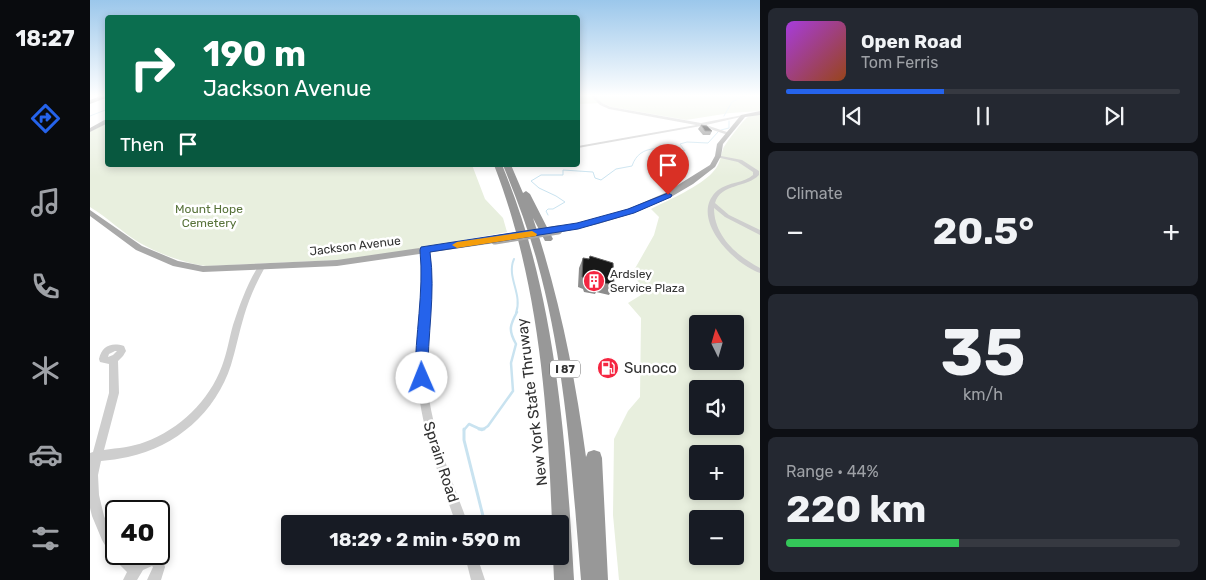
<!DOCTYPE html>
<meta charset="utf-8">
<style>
body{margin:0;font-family:Rubik,sans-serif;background:#242831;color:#f1f3f6;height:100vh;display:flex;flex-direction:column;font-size:19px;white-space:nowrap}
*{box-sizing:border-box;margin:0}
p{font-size:16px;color:#9ea1a6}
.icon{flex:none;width:28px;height:28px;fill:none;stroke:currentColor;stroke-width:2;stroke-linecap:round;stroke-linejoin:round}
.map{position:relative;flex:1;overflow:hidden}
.drawer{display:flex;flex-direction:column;gap:8px;padding:8px;background:#0d0f14;width:446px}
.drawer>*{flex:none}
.banner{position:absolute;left:15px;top:15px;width:475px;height:152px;border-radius:5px;box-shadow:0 2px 8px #0003;background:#0b6e4f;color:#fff;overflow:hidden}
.needle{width:32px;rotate:355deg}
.buttons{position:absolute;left:599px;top:315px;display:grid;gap:10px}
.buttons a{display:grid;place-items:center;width:55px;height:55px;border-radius:5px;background:#171b24;box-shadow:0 2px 8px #0003;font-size:25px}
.speed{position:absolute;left:15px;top:500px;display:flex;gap:10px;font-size:25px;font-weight:700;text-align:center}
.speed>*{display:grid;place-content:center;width:65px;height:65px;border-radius:50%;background:#171b24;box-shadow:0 2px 8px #0003;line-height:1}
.speed .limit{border:2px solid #111;border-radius:8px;background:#fff;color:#111}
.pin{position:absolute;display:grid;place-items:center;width:42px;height:42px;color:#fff;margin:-51px -21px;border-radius:50% 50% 50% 0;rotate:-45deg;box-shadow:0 0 5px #0007}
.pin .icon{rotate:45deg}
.me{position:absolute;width:55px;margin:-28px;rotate:359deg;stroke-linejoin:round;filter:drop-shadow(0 0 4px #0008)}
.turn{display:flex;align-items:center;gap:18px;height:105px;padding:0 15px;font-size:22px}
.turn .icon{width:65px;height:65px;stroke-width:2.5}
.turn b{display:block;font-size:35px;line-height:42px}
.then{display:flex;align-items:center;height:48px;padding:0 15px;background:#0003;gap:10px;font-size:19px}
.big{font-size:38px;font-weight:700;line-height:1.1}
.drawer .card{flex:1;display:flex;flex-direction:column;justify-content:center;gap:8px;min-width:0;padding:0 18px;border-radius:8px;background:#242831}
.drawer .dial{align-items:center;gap:0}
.dial b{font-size:65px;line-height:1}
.song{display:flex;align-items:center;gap:15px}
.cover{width:60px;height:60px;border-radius:8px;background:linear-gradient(135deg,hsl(280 70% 55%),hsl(20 70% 35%))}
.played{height:5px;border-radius:2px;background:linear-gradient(90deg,#2563eb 40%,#363941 40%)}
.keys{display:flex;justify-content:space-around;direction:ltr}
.heat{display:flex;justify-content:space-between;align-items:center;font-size:28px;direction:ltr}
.charge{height:8px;border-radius:4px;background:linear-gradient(90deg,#34c759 44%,#363941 0)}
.trip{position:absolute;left:191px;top:515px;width:288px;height:50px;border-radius:5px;background:#171b24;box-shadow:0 2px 8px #0003;font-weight:700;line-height:50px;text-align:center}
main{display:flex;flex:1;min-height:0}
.tab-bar{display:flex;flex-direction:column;width:90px;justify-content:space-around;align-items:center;background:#090b0e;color:#9ea1a6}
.tab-bar .icon{width:35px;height:35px}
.tab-bar .active{color:#2563eb}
.tab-bar b{font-size:22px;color:#f1f3f6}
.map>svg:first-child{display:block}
.green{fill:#e8efde;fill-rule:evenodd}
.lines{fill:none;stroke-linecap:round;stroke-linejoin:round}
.stream-far3{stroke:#c9e3f0;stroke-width:1}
.stream-far2{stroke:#c9e3f0;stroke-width:2}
.stream-far1{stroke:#c9e3f0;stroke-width:2.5}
.stream{stroke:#c9e3f0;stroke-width:3}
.minor{fill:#cecece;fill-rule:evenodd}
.major{fill:#a9a9a9;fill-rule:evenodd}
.highway{fill:#989898;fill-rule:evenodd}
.major-bridge{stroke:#a9a9a9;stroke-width:9}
.wall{fill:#8c8c8c}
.building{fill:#181818;stroke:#5d5d5d}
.route{fill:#2563eb;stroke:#184099}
.slow{fill:#f59e0b}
.labels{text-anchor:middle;stroke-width:5;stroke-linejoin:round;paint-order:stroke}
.shield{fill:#fff;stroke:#6f6f6f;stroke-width:1}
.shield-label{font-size:11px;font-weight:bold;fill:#313131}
.park-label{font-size:12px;fill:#577239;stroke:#fff}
.street-label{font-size:12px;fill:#313131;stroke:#fff}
.poi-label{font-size:12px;fill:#313131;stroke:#fff;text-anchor:start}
.near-poi-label{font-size:15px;fill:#313131;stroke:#fff;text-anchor:start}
.near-street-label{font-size:15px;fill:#313131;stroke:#fff}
</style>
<main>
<nav class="tab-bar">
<b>18:27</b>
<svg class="icon active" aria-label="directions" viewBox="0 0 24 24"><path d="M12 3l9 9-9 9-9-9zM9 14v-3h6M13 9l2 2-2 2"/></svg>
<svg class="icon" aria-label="music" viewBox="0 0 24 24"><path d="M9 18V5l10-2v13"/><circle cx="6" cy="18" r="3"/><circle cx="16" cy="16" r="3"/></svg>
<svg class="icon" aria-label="phone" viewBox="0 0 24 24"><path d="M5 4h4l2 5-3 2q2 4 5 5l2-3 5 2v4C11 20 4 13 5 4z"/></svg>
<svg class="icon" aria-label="climate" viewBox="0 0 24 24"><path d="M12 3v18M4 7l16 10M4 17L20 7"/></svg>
<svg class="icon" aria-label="car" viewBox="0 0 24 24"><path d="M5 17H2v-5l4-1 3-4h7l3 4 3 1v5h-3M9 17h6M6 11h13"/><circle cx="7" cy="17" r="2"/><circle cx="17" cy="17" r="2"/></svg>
<svg class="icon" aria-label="filters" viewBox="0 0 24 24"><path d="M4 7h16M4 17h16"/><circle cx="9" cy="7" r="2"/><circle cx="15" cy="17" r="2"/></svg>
</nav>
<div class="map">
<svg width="670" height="580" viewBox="0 0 670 580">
<rect width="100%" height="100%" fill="#fff"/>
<path class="green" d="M488,96H670V111L640,113L596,120L522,107L512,103L488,104Z
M670,115V580H529L523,515L524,439L538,411L550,397L551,318L538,303L551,295V288L543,272L564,235L569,217L561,209C581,199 610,186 622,173C630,165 630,159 633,149C634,145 655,118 658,117C662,115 666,115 670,115ZM608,324H645V361H608ZM608,389H645V426H608ZM608,454H645V491H608ZM608,519H645V556H608Z
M17,123L18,165H382L395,199L413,218L417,232L272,259L116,266C97,264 67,253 50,243C33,233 18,218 0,207V132Z"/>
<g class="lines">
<path class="stream-far3" d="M0,116L18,109
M634,116L642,102L654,96
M631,130L639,128V121
M458,215L456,211L458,209H463L475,202L466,196L449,188L441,181L451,175H473V170L503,172L505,178L511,180L526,169L542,166C550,142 575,149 595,151L590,144L597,142L618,143L628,132"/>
<path class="stream-far2" d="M424,259C416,277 433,294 426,313"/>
<path class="stream-far1" d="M374,430L379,424L392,430
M392,430L398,426L423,391L421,363L426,344C418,330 420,325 427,312"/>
<path class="stream" d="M374,429V440L395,524
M389,429H394"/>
<path class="minor" d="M501,96H505L512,103L521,107L611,123L653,115L655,116L616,125L640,133V134L638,135L611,126L488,148V146L606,125L519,109L510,105Z
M626,155L652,160L669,171V175C657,188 631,183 625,203L639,215L670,230V235L635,217L624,208C624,236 647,256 670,268V273C643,264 597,216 628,190C638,182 655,183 663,175V172L648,162L626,157Z
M333,248H337L338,250C346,291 335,325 336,365C337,420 359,472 378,524H366C348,472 327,420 327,364C327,325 338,291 332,250Z
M169,265H171L175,267C166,283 159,299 154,316C149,332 146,349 141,365C126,412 86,447 38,457C29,459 20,460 11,461L8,475L9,495L14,516L26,542V554H36L44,560C53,556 61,551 71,555L75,567L71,580H57L63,567L62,566L53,570L47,580H33L37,572L22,557L12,540L2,516L0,508V453L3,452L19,393V364L10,362L9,359C12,346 21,342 34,346L36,351L33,356L28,361L29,393L14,450C28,448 42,447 55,442C90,429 119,401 132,366C137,353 139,339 143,325C150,304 157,284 169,265ZM25,351H27L23,355L18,357L19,354Z
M375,556H387L395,580H381Z"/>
<path class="major" d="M670,111V115L655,117L633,144L631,156L625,167L603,184L581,197L544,213L508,224L468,233L464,230L465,228L503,220L538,209L575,193L620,165L625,156L627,144L651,115Z
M18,118V123L0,132V128Z
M0,210L52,246L88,261L113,266L247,260L405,237L409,240L405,243L247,266L113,272L83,266L46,250L0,216Z"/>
<path class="highway" d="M10,96L18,97L0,104V100Z
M404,165H412C466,293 476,442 484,580H464L463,556H470V524H462C458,404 448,278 404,165Z
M413,165H421L433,193L436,191L440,194L463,239L461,241H455L443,218C469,296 485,375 496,457L498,452L504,450L510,452L512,458L518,580H491C482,474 476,365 447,261C438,228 426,197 413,165Z"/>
<path class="major-bridge" d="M405,240L468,230"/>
</g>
<path class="wall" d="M611,125L622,131L620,135H613L608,129Z
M493,258L524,285L519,295L506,292L505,294L494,292L493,289L488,287L489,268Z"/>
<path class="building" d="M611,125L617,126L622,131H615Z
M500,256L523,263L524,285L510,282V284L498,282L497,279L492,277L493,258L499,259Z"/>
<linearGradient id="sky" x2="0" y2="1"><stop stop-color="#9bc7eb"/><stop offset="0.54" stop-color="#fff"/><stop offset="1" stop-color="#fff" stop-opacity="0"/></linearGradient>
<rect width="670" height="177" fill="url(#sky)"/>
<path class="route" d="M578,193L582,195L581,197L544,213L488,229L340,252C346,294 337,336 338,378L336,382L332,384L327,382L325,378C325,334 334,293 330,250L331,247L487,223L538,209Z"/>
<path class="slow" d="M442,231L447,234L446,236L367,248L362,245L367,242Z"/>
<defs>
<g id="building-disc" transform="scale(1.125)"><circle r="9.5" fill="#f52641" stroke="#fff"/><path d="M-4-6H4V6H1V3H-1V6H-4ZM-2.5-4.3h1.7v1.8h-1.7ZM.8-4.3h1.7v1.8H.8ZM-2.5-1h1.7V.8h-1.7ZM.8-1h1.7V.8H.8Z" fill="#fff"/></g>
<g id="fuel-disc" transform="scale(1.125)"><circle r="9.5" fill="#f52641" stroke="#fff"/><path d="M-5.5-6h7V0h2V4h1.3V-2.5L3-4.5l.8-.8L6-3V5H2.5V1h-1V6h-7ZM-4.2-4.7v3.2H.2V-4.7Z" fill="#fff"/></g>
</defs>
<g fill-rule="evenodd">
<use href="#building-disc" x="504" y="281"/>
<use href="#fuel-disc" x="518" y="368"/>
</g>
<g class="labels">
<rect class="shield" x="460" y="360.5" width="30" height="17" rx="4"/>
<g class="shield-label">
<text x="475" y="373">I 87</text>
</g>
<g class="park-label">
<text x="119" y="213">Mount Hope<tspan x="119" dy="14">Cemetery</tspan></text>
</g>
<g class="street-label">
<text transform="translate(265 246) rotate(-7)" y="4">Jackson Avenue</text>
</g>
<g class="poi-label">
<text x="520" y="278">Ardsley<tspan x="520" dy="14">Service Plaza</tspan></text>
</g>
<g class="near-poi-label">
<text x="534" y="373">Sunoco</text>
</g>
<g class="near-street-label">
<text transform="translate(442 402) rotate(-97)" y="5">New York State Thruway</text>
<text transform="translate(351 462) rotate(72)" y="5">Sprain Road</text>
</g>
</g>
</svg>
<div class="buttons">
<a><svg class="needle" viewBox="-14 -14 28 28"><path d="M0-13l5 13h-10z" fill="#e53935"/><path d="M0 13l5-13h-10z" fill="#9ea1a6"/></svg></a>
<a><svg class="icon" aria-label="sound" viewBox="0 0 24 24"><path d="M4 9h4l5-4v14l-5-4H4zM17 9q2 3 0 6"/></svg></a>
<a>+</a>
<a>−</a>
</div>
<div class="speed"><div class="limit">40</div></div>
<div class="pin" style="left:578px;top:195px;background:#d93025"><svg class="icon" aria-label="arrive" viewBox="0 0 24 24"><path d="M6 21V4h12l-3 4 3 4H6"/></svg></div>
<svg class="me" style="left:332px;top:378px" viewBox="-20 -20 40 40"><circle r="19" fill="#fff"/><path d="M0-13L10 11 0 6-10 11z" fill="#2563eb"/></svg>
<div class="trip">18:29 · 2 min · 590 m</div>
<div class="banner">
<div class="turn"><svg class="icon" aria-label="right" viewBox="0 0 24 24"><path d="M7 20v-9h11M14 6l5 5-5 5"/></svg><div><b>190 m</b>Jackson Avenue</div></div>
<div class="then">Then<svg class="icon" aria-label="arrive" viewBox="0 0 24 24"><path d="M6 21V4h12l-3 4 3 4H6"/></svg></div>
</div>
</div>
<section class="drawer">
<div class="card">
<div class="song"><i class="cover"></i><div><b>Open Road</b><p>Tom Ferris</p></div></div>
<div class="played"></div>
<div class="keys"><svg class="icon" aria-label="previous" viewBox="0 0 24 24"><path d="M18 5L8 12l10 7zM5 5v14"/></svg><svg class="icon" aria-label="pause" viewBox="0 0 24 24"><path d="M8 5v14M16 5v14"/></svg><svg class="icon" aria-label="next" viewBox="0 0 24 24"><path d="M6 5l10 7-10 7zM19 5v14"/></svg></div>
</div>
<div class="card"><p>Climate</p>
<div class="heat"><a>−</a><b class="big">20.5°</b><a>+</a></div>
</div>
<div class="card dial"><b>35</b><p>km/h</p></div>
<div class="card"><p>Range · 44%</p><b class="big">220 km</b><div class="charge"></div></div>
</section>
</main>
